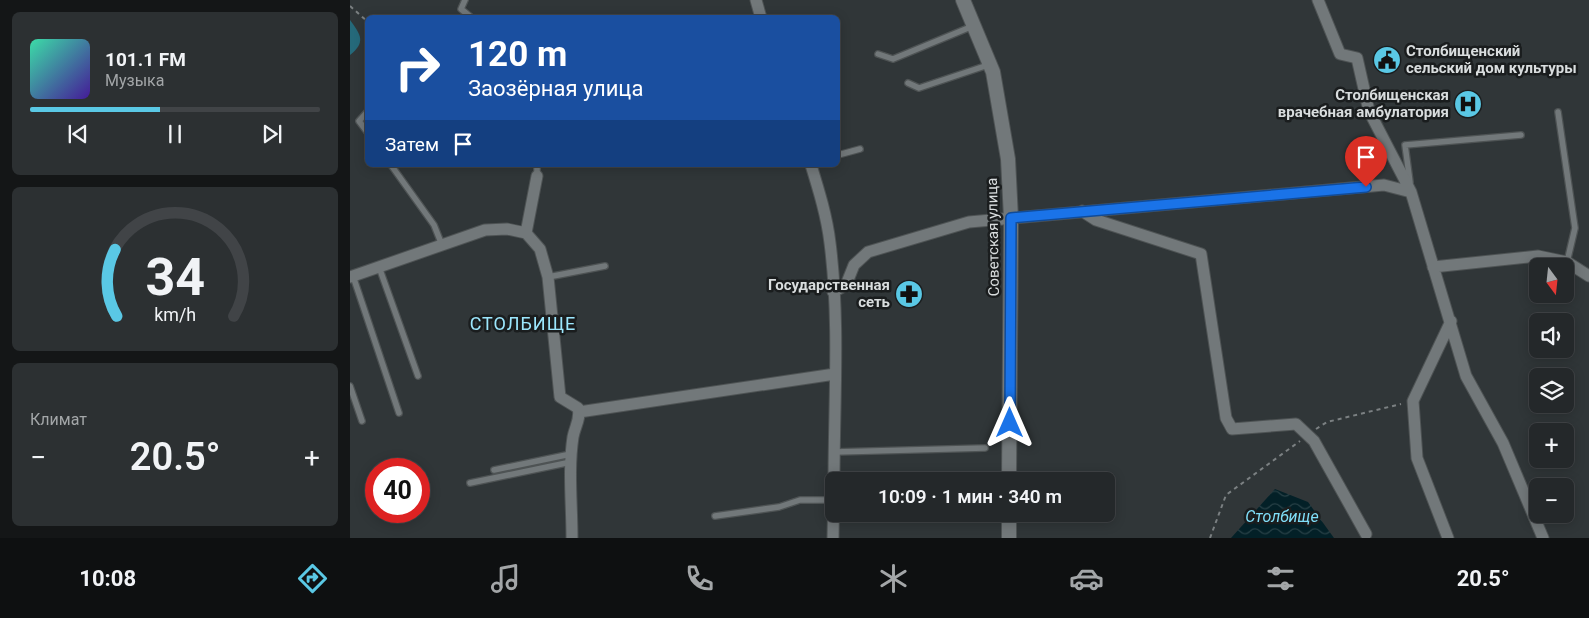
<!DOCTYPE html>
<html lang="ru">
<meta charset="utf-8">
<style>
body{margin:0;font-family:Roboto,sans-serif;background:#2c3032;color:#f1f3f6;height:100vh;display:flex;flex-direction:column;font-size:19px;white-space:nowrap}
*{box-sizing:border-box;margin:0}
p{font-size:16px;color:#a3a6a8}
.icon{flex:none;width:28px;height:28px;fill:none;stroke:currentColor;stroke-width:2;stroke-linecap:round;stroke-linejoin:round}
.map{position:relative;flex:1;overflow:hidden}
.side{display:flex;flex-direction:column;gap:12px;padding:12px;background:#141617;width:350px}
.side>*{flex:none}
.hud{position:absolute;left:15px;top:15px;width:475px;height:152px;border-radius:8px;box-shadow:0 2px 12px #0003,0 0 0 1px #414447;background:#1a4fa0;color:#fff;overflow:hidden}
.needle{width:32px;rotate:165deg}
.controls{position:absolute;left:1179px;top:258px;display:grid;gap:10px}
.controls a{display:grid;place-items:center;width:45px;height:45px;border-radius:8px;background:#24282a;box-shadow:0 2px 12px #0003,0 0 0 1px #414447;font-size:25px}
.speed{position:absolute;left:15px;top:458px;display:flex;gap:10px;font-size:25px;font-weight:700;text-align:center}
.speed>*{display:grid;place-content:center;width:65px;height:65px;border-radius:50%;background:#24282a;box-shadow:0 2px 12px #0003,0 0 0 1px #414447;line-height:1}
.speed .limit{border:8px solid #d22;background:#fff;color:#111}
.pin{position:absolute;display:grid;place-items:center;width:42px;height:42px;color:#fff;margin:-51px -21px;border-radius:50% 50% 50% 0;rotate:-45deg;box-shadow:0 0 5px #0007}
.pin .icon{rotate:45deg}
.me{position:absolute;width:55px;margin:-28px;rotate:0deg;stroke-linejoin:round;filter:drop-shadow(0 0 4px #0008)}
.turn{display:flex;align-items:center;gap:18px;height:105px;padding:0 20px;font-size:22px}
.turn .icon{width:65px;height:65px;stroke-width:2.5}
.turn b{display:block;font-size:35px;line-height:42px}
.then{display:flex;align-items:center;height:48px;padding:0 20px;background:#0003;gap:10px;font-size:19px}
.big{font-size:38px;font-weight:600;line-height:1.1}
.side .tile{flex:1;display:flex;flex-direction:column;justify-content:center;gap:8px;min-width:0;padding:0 18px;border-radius:8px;background:#2c3032}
.side .dial{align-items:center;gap:0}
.dial svg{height:130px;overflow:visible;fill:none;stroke:#414447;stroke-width:7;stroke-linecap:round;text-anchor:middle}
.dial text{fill:#f1f3f6;stroke:none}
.song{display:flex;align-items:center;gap:15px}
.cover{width:60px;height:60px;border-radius:8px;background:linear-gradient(135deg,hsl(160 70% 55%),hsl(260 70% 35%))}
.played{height:5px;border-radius:2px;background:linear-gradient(90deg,#5ac8e5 45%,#414447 45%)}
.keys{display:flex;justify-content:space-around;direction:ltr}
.heat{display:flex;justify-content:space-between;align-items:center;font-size:28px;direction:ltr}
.trip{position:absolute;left:475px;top:472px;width:290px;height:50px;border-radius:8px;background:#24282a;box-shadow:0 2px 12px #0003,0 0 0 1px #414447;font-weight:600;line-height:50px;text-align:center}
.tabs{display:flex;height:80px;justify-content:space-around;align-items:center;background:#0e1011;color:#a3a6a8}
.tabs .icon{width:35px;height:35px}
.tabs .on{color:#5ac8e5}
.tabs b{font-size:22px;color:#f1f3f6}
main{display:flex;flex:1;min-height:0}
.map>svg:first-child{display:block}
.garden{fill:#25697a}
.water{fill:url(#water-waves)}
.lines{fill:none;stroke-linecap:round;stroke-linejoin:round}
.service-casing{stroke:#4e5354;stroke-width:8}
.minor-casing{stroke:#4e5354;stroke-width:13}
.tertiary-casing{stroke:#4e5354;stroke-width:16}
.path{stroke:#7b8082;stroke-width:2;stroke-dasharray:4 4;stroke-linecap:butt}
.service{stroke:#72787a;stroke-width:5.5}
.minor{stroke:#72787a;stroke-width:11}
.tertiary{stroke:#72787a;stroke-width:14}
.route-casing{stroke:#114b97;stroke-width:12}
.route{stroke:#1a73e8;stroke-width:9}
.labels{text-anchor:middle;stroke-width:5;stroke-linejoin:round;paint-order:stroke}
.poi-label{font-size:15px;font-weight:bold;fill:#d9ddde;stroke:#1a1d1e;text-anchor:end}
.street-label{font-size:15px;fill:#d9ddde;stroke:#1a1d1e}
.water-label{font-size:16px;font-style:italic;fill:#80dff9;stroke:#1a1d1e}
.quarter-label{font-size:18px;letter-spacing:1px;fill:#9ce7fd;stroke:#1a1d1e}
</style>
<main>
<section class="side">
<div class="tile">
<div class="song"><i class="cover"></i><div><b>101.1 FM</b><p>Музыка</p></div></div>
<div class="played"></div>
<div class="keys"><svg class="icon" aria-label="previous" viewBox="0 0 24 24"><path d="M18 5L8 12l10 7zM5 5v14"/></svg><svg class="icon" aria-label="pause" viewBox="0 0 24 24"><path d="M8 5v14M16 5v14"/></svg><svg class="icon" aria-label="next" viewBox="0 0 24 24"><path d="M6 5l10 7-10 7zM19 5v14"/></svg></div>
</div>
<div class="tile dial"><svg viewBox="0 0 100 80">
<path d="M14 69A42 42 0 1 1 86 69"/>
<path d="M14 69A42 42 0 0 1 13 28" stroke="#5ac8e5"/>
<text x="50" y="56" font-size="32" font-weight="700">34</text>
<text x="50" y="72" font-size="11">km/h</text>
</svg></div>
<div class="tile"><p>Климат</p>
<div class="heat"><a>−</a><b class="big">20.5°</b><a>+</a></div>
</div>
</section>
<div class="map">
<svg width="1239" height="538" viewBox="0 0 1239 538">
<defs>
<pattern id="water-waves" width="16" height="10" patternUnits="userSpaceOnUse" patternTransform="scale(1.25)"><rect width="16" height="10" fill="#032027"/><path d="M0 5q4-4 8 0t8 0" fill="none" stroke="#274046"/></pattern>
</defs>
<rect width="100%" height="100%" fill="#303638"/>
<path class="garden" d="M0,20C11,35 16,42 0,55Z"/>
<path class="water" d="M925,489L958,502L984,538H881Z"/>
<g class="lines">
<g class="service-casing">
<path id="service" d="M115,0L111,9L122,18
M528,54L543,59L623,26
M558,83L569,88L638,65
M18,111L9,121L18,133
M1208,112L1225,228L1217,262
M488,155L510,149
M41,165L84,225L92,245
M187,176V165
M1060,182L1055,145L1171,135
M29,267L68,376
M3,276L49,413
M198,277L255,266
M0,386L12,421
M484,452L635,448
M144,470L221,454
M120,483L221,462
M365,516L429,507L450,500H484"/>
</g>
<g class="minor-casing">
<path id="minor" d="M406,0L411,18
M968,0L990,54L1007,58L1019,111L1061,192L1116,376L1153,443L1193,538
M461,165C469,191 477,217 480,243C490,322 484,402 484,481
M187,176L176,233L190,249L198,277L210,397L228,408C231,419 225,426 223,437C218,470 222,505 222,538
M732,211L746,220L851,254L876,418L882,429L946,424L964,441L1016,534
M1083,267L1188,256L1217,262L1239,276
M0,277L135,230L157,229L176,233
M483,292L496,285L504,265L518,252L619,222L1034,185L1061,192
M229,412L485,374
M483,538L484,483
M1098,538L1067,458L1063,401L1101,321"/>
</g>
<g class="tertiary-casing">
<path id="tertiary" d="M613,0L643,72L658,159L661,218L659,481
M659,538V514"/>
</g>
<path class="path" d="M0,6L18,22
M966,429L977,422L1051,404
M860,538L876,495L950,441"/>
<use href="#service" class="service"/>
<use href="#minor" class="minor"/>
<use href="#tertiary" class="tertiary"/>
</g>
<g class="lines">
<g class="route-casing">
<path id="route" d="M660,423L661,218L1016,187"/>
</g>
<use href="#route" class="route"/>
</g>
<defs>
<g id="civic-disc" transform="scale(1.4375)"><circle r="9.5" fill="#5ac8e5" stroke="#1a1d1e"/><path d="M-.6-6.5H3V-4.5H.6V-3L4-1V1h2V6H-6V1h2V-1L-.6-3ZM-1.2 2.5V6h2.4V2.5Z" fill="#111"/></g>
<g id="hospital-disc" transform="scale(1.4375)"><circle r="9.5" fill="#5ac8e5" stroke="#1a1d1e"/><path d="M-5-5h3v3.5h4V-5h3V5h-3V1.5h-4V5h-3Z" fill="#111"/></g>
<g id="pharmacy-disc" transform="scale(1.4375)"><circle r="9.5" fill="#5ac8e5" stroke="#1a1d1e"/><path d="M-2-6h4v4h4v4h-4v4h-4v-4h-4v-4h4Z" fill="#111"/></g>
</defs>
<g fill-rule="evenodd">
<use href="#civic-disc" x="1037" y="60"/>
<use href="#hospital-disc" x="1118" y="104"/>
<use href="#pharmacy-disc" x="559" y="294"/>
</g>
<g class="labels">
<g class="poi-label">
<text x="1056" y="56" text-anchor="start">Столбищенский<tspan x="1056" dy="17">сельский дом культуры</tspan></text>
<text x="1099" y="100">Столбищенская<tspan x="1099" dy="17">врачебная амбулатория</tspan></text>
<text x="540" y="290">Государственная<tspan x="540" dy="17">сеть</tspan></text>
</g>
<g class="street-label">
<text transform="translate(643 237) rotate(-91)" y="5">Советская улица</text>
</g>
<g class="water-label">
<text x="932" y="522">Столбище</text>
</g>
<g class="quarter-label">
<text x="173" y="330">СТОЛБИЩЕ</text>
</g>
</g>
</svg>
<div class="controls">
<a><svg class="needle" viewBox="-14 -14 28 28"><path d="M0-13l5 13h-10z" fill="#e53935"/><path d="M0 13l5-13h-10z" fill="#a3a6a8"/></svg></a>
<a><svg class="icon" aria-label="sound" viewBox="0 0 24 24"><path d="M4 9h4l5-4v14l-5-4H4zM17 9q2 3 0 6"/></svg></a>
<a><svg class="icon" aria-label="layers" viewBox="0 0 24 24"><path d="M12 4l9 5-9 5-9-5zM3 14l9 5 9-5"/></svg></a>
<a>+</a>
<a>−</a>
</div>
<div class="speed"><div class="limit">40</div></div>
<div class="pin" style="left:1016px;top:187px;background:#d93025"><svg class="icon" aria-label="arrive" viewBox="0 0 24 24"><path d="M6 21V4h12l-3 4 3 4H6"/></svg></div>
<svg class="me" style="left:660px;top:423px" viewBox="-20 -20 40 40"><path d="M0-17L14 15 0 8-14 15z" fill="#1a73e8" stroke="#fff" stroke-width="4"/></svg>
<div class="trip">10:09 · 1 мин · 340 m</div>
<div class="hud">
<div class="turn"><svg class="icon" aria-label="right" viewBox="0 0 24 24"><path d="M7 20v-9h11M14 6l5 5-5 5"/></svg><div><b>120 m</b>Заозёрная улица</div></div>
<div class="then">Затем<svg class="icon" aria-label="arrive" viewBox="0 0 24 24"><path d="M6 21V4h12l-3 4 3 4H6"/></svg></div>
</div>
</div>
</main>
<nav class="tabs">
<b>10:08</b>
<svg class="icon on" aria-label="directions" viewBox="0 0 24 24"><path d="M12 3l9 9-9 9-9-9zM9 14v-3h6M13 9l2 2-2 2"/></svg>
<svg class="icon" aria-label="music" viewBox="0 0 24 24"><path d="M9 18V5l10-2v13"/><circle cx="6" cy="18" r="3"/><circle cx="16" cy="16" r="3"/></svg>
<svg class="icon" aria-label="phone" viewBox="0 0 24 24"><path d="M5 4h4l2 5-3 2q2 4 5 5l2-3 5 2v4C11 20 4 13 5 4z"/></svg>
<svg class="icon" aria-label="climate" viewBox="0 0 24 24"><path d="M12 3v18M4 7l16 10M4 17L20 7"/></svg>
<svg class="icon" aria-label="car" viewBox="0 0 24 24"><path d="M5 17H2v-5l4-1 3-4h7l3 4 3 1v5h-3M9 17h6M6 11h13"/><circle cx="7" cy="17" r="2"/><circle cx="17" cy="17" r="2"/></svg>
<svg class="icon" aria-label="filters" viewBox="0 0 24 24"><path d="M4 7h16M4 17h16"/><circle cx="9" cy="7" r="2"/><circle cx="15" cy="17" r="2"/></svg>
<b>20.5°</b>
</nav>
